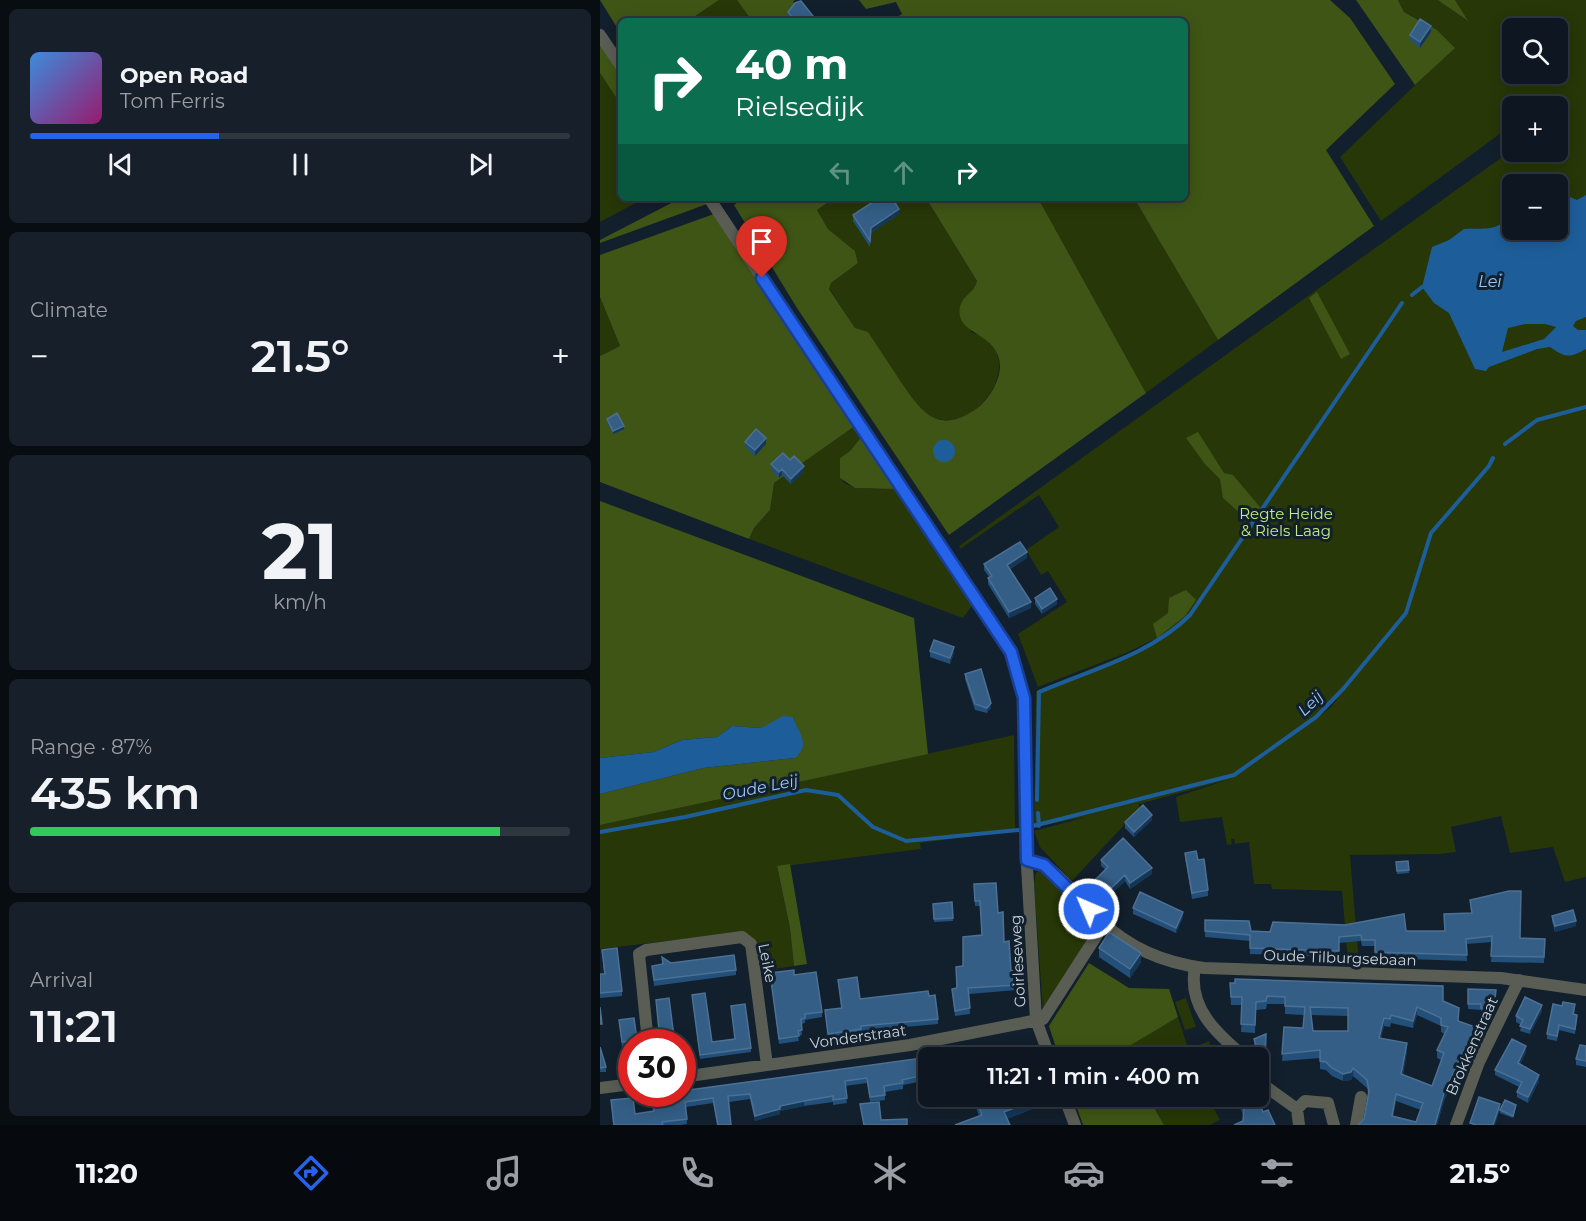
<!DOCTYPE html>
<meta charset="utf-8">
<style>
body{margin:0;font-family:Montserrat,sans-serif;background:#17202a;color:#f1f3f6;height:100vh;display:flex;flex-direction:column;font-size:22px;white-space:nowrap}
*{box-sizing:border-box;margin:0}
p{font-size:20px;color:#9b9fa5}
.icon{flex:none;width:33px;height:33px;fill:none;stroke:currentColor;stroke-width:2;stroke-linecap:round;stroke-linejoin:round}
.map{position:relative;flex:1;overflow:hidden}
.panel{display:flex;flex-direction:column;gap:9px;padding:9px;background:#080d12;width:600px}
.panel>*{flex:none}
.top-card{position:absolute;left:18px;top:18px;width:570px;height:183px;border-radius:9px;box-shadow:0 3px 15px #0003,0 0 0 2px #2e363f;background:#0b6e4f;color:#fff;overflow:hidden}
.buttons{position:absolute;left:902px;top:18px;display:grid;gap:12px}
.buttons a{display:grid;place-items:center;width:66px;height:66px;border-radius:9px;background:#0e1721;box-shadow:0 3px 15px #0003,0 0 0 2px #2e363f;font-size:30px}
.speed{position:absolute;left:18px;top:1029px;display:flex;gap:12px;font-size:30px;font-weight:700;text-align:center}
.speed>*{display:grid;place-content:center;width:78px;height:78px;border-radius:50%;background:#0e1721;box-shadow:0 3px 15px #0003,0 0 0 2px #2e363f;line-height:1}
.speed .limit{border:9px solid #d22;background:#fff;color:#111}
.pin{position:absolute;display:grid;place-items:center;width:51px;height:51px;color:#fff;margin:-62px -26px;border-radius:50% 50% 50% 0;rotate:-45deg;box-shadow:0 0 6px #0007}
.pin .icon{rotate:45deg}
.me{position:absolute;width:66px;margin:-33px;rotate:315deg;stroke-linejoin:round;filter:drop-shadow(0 0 4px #0008)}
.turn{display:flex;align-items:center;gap:21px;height:126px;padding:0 18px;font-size:27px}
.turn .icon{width:78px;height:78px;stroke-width:2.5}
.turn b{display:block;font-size:42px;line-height:51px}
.lanes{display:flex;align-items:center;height:57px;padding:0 18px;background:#0003;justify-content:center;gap:30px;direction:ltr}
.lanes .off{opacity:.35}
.big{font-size:45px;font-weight:600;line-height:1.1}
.panel .card{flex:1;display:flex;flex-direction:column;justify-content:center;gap:9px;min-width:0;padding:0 21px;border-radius:9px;background:#17202a}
.panel .dial{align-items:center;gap:0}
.dial b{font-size:78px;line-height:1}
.song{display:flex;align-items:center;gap:18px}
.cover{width:72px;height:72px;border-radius:9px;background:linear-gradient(135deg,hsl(210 70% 55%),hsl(320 70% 35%))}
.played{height:6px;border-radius:3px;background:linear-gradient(90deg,#2563eb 35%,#2e363f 35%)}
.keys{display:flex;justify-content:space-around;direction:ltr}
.heat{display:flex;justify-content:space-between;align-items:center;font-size:33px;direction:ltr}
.charge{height:9px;border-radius:4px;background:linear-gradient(90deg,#34c759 87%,#2e363f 0)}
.trip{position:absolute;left:318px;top:1047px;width:351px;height:60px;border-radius:9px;background:#0e1721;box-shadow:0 3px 15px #0003,0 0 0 2px #2e363f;font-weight:600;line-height:60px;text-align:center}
.tab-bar{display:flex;height:96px;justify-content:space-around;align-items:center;background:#06090d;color:#9b9fa5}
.tab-bar .icon{width:42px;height:42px}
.tab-bar .selected{color:#2563eb}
.tab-bar b{font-size:27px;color:#f1f3f6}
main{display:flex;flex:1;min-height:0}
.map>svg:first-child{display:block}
.green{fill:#273707;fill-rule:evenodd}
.forest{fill:#3f5515}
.water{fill:#1d5e9a;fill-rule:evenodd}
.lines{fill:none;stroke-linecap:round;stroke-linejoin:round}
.stream{stroke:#1d5e9a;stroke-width:4}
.minor{stroke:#595d54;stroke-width:12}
.wall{fill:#22507b;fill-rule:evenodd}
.shaded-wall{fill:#143657}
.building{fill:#345e86;stroke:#4c7093;stroke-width:1.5;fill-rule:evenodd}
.route-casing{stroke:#184099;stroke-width:15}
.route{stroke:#2563eb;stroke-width:10}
.labels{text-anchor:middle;stroke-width:6;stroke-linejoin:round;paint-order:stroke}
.park-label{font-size:15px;fill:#c2ee80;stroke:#121f2c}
.street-label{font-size:15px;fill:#cbd3dc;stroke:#121f2c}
.water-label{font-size:16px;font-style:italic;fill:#99c9fc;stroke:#121f2c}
</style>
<main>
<section class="panel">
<div class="card">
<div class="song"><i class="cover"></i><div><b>Open Road</b><p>Tom Ferris</p></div></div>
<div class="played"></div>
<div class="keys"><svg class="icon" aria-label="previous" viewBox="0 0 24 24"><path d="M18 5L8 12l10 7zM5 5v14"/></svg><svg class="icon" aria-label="pause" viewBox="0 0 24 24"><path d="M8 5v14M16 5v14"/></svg><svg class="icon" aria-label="next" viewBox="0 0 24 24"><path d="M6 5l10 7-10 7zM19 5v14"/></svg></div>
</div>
<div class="card"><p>Climate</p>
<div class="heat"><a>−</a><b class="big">21.5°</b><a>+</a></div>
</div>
<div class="card dial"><b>21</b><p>km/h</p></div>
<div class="card"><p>Range · 87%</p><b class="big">435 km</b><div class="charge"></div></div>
<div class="card"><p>Arrival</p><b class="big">11:21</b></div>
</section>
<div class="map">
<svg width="986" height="1125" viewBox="0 0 986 1125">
<rect width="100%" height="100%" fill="#121f2c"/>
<path class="green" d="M119,0H137L152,21H88Z
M798,0H838L866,20L855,0H986V877L965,882L953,847L910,853L901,816L851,827L856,852L840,854L750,855L759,963H748L742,891L672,889L671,884H654L649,842L635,844L634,839H631L632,844L627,845L622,817L580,822L576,797L627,780L539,804V809L472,881L440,847L434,831L486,817L434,827L436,691L559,641L557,638L526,653L438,687L418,634L467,602L448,571L441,575L426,550L459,527L439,495L360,549L359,546L912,150L957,152V106H912V125L781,221L740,157L854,48L824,22L804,12ZM912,28H957V74H912ZM912,184H957V230H912ZM739,697L730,708L702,729L726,704Z
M0,73L21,105V198H45L0,222Z
M234,198H326L377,281L371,332C439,351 369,455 318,408L268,333L255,328L229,288L231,283L258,263L255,251L228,229L217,210Z
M438,198H534L618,340L546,393Z
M0,297L20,346L0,356Z
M255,426L262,436L250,451L240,458V478C251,494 279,486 297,489L374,603L363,618L149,539L154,528L170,510L174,483Z
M414,735L415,831L320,843L321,849L177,867L190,928L194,966L160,971C157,956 159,936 142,932L0,949V825Z
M439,871L446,873L496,924L443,1012L434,883L436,873Z
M586,998L596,1027L585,1030L575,1002Z
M578,1017L591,1057H524L520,1051Z
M609,1041L615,1057H596L592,1048Z
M548,1097H608L620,1120L610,1125H564Z"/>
<path class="forest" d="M0,0H119L88,21H21V34Z
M137,0H195L193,2L199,10L184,21H152Z
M259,0H730L750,18L795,84L726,150L774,226L618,340L534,198H585V21H291L302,14L296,2L266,9Z
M756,0H798L804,12L837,30L855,48L815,85Z
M838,0H855L868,21L842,3Z
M0,44L21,75V105L0,73Z
M81,198H103L107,204L0,243V240Z
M143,198H234L217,210L228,229L255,251L258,263L231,283L229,289L255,328L268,332C279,349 290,365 301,382C322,413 338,435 376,409C388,401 400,381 400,366C399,331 354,336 360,307C362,296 375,292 377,281L326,198H438L546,393L349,535L197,308L134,205Z
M114,214L255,426L174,483L170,510L154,528L149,539L0,482V356L20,346L0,297V255Z
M717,292L750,354L741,359L709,298Z
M598,432L624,473L633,475L660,507L650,522L623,498L620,479L605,464L586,438Z
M262,436L297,489L255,488L240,478V458L250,451Z
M0,501L314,618L328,754L0,825V794L103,768L195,758L196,726L193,717L161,728L132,726L117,737L82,740L54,752L0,758Z
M586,590L596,600L585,616L557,638L553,624L568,613L569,598Z
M190,864L207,964L194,966L190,928L177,866Z
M489,963L529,988L569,989L578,1017L521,1051L524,1057H459L449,1026Z
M473,1097H548L564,1125H483Z"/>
<path class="water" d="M986,195V317L976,321L973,326L978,330H986V349C968,359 965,357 950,347L937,349L889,367L886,371L875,369L849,313L834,303L822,287L832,247L849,240L864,229C883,228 897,232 912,215V230H957V199L970,197L977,200ZM925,324H945L956,327L944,339L902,352L908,328Z
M333 451a11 11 0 1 1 22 0a11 11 0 1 1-22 0Z
M183,716L193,717C199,734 211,744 195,758L103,768L0,794V758L54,752L82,740L117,737L132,726L161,728Z"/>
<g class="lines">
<path class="stream" d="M812,295L822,287
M905,444L937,420L986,407
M437,800L439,692C490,670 550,655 590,615L802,303
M438,813L439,826
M433,826L634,775L716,717L744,688L806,613L831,533L889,466L893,458
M0,832L85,817L206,790L238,795L273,827L306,841L419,830"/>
<path class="minor" d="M0,35L21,66
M109,198L411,652L424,698L426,849L436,1020L450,1058
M427,860C432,862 440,863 445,866C462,876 485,906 501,921C530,949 565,963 604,968L901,978L986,990
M595,967C587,1008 618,1035 646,1058
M48,1042L39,954L46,950L142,937L151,944L167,1065
M82,1077L310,1045L443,1019L504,924
M658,1081L697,1109L699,1125
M0,1088L32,1084
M464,1096L475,1125
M697,1109L705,1101L728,1103L734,1125
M756,1125L761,1097
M856,1125L879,1062L919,980"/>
</g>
<path class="wall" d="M188,12L217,21H191L188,17Z
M831,32L820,48L810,40V35Z
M299,214L271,233L270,247L253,221V215Z
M7,419L24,429L13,434L7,422Z
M145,442L166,444L155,456L145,447Z
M190,460L204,472L191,484L182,475L179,478L171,470V464Z
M427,558L410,569L431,608L409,618L388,584V578L389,577L384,570V564Z
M435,598L457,604L442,614L435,604Z
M330,651L354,653L350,664L330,657Z
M365,674L391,708L387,713L375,710L365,679Z
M552,820L534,837L525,828V822Z
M585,853L598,860L608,890V896L592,899L585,858Z
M501,860L552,874L530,889L525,881L504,901L492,889V883L506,870L501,866Z
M808,861L809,873L797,874L796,862Z
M374,884L398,913L411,971L416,970L417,990L369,994L370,1014L355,1016L352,989L356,988L363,966L382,935L380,906H375Z
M870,900L920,938L945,939L944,963L891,962L892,942L866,944L867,961L775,958V946H762L761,941L739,943V957L650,954V941L605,937V920L651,931H845L871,913Z
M352,902L353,921L334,922L333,904Z
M533,908L583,917L576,933L533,914Z
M952,916L976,926L955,932L952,921Z
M499,948L541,962L530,978L499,957Z
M2,950L22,991V996L0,998V974H4Z
M62,957L71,963L136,970V975L54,986L52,966L62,965Z
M170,973L194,975L222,1012V1017L205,1020V1023L201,1024L202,1035L198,1036L199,1041L179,1044Z
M238,980L260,999L329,996L338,1019V1024L261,1031V1035L228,1039L225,1010L241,1008Z
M630,983L843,1002L859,1021L875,1035L844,1101L837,1125H758L764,1119L768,1094L767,1088L753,1076L751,1080L743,1081L732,1076L726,1070L720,1069V1058L682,1061L684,1027L703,1028L704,1015L685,1014V1004H667L666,1009L656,1010L655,1033L641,1032L642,1005H631ZM711,1015L748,1016V1031H713ZM817,1015L841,1026V1032L845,1034L837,1050V1058L841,1060L832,1086L803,1075L807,1051L781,1038L784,1026L790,1027L791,1023L813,1028ZM796,1101L821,1110L816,1122L793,1116Z
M868,989L896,990L895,1004L890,1015L881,1014V1010L868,1009Z
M92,995L112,1042L135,1039L131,1006L151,1048V1052L100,1059Z
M56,1000L74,1037V1042H59Z
M975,1009L974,1014L977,1020L975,1034L959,1030L957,1041L947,1039V1034Z
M942,1011L930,1034L920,1031L921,1025L916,1022V1016Z
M34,1018L37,1042H32V1047L22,1048L19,1020Z
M666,1034L665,1076L660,1073L658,1069V1058H654V1039Z
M986,1046V1067L976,1065V1059Z
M0,1047L6,1067V1072H0Z
M926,1052L920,1064L939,1081L928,1103L917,1097V1092L919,1087L895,1075V1070Z
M328,1058V1080L303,1085V1089L285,1092V1100L270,1102L267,1083L245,1086L247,1103L233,1105V1102L204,1106L180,1111V1114L155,1121L150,1099L129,1102L131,1125H117L113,1103L86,1107L87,1124L80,1125H13L11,1100L35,1114L53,1112L52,1095Z
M372,1096L442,1097V1105L407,1119L379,1116Z
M636,1096H657L663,1112L643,1121V1115Z
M916,1107L913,1118L900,1113V1110Z"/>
<path class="shaded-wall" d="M831,26V32L820,48V42Z
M299,209V214L271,233L270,247L271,228Z
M24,426V429L13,434V431Z
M166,438V444L155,456V450Z
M204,466V472L191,484V479Z
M182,469V475L179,478V472Z
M427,552V558L407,570V565Z
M457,599V604L442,614V609Z
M431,602V608L409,618V612Z
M354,647V653L350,664V658Z
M391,703V708L387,713V708Z
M552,815V820L534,837V832Z
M552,868V874L530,889V883Z
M525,875V881L504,901V895Z
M583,912V917L576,933V928Z
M976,921V926L955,932V926Z
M541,953V962L530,978V969Z
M895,999V1004L890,1015V1009Z
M942,1005V1011L930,1034V1029Z
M817,1007V1015L813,1028V1021Z
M784,1018V1026L779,1045V1038Z
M875,1027V1035L844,1101L837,1125H835L844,1093Z
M807,1043V1051L801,1082V1074Z
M926,1046V1052L918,1069V1063Z
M753,1068V1076L751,1080L743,1081V1074Z
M939,1075V1081L928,1103V1097Z
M796,1094V1101L792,1124V1116Z
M442,1097V1105L404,1120V1112Z
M204,1101V1106L180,1111V1114L155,1121V1116L180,1106Z
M900,1104V1110L895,1125H893Z"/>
<path class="building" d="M201,1L217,21H195L188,12L195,3Z
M820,19L831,26L820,42L810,35Z
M279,198H292L299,209L271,228L270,241L253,215Z
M17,413L24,426L13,431L7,419Z
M156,429L166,438L155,450L145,442Z
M183,453L190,460L194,456L204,466L191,479L182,469L179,472L171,464Z
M420,542L427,552L407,565L431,602L409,612L388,578L392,576L384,564Z
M450,588L457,599L442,609L435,598Z
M334,640L354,647L350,658L330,651Z
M381,669L391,703L387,708L375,704L365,674Z
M543,805L552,815L534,832L525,822Z
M523,838L552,868L530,883L525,875L504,895L492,883L508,867L501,860Z
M596,851L598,860L604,859L608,890L592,893L585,853Z
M808,861L809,870L797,871L796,862Z
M396,883L398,913L403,912L404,942L409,941L411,971L416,970L417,985L368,988L370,1008L355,1011L352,989L357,988L356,967L363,966V937L382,935L380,901H375L374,884Z
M909,891H921L920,938L945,939L944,957L891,956L892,936L866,939L867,955L775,952V940H762L761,935L739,937V951L650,948V935L605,931V920L649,921L651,931L670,932L673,922L745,925L804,914L806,931H845L844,914L872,913L870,900Z
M540,892L583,912L576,928L533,908Z
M352,902L353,918L334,919L333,904Z
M973,910L976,921L955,926L952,916Z
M509,932L541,953L530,969L499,948Z
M17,948L22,991L0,993V974H5L2,950Z
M134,955L136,970L54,980L52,966L63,964L62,957L71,963Z
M194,970V975L216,972L222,1012L205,1014V1018L201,1019L202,1030L198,1031L199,1036L179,1039L170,973Z
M257,977L260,999L328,991L329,996L335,995L338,1019L261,1026V1029L228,1034L225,1010L242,1008L238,980Z
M635,979L843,986V1001L859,1008L858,1021L875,1027L844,1093L835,1125H758L764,1119L769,1091L767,1080L753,1068L751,1072L743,1074L732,1068L726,1062L720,1061V1050L682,1054L684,1027L703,1028L705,1007L685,1006V997L667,996L666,1001L656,1002L655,1025L641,1024L642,997H631L630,983H635ZM710,1007L748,1008V1031H713ZM817,1007L841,1018V1025L848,1027L837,1050L844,1053L832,1086L801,1074L807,1043L779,1038L784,1018L790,1019L791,1015L813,1021ZM796,1094L823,1103L816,1122L792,1116Z
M868,989L896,990L895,999L890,1009L881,1008V1004H868Z
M105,993L112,1042L135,1039L131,1006L145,1004L151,1048L100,1055L92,995Z
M925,997L942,1005L930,1029L920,1026L923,1020L916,1016Z
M69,998L74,1037L60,1039L56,1000Z
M963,1002L975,1004L973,1014L977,1015L975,1029L959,1025L957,1036L947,1034L953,1004L962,1006Z
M0,1007L2,1024H0Z
M34,1018L37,1040L22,1042L19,1020Z
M666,1034L665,1060L660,1057L654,1039Z
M912,1039L926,1046L918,1063L939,1075L928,1097L917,1092L922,1082L895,1070Z
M980,1045L986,1046V1061L976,1059Z
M0,1047L6,1067L0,1068Z
M329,1057L328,1074L302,1080L303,1083L284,1086L285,1095L270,1097L267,1078L245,1081L247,1098L233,1100V1096L204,1101L180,1106V1109L155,1116L150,1094L128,1096L131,1125H118L113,1098L85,1102L87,1119L62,1122L63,1125H14L11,1100L33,1098L35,1114L54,1111L52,1095L62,1094H82V1091Z
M375,1096H442V1097L404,1112L410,1125H355L382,1115Z
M640,1096H657L663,1112L668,1110L675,1125H634L643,1121L644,1107Z
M879,1097L900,1104L893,1125H876L870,1123Z
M905,1100L916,1105L913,1116L900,1110Z
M279,1102L281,1120L307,1119V1125H264L260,1104Z"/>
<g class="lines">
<g class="route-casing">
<path id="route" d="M162,278L411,652L424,698L427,860L444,865L489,909"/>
</g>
<use href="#route" class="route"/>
</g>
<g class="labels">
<g class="park-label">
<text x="686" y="519">Regte Heide<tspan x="686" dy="17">&amp; Riels Laag</tspan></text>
</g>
<g class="street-label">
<text transform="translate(740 958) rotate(2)" y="5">Oude Tilburgsebaan</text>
<text transform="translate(418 961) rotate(-93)" y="5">Goirleseweg</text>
<text transform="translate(167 963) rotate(79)" y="5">Leike</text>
<text transform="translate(258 1037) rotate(-8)" y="5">Vonderstraat</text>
<text transform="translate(872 1046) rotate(-66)" y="5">Brokkenstraat</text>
</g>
<g class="water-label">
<text x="890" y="287">Lei</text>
<text transform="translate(710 703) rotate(-44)" y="6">Leij</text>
<text transform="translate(160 787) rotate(-11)" y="6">Oude Leij</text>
</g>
</g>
</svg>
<div class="buttons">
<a><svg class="icon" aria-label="search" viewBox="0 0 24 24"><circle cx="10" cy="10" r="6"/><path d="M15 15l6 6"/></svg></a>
<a>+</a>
<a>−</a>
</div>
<div class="speed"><div class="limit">30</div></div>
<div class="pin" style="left:162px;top:278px;background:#d93025"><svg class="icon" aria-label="arrive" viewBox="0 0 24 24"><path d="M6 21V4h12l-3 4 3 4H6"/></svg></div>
<svg class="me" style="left:489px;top:909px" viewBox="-20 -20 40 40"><circle r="17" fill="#2563eb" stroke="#fff" stroke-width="3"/><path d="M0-11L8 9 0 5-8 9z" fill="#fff"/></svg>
<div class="trip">11:21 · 1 min · 400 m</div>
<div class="top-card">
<div class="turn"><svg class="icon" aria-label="right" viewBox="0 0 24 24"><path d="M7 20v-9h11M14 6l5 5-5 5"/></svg><div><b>40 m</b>Rielsedijk</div></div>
<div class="lanes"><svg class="icon off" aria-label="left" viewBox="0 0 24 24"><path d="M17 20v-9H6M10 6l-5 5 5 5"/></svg><svg class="icon off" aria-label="ahead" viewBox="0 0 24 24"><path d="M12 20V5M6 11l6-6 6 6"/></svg><svg class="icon" aria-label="right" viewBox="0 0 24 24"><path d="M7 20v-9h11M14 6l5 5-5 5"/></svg></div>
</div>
</div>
</main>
<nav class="tab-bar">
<b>11:20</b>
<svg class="icon selected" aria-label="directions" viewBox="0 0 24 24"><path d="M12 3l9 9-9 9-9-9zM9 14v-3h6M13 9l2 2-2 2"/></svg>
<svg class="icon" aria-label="music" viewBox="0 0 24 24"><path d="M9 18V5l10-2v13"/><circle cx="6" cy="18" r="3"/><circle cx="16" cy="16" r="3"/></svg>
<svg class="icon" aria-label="phone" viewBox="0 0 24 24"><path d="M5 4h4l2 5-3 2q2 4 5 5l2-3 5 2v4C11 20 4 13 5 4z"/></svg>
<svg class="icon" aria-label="climate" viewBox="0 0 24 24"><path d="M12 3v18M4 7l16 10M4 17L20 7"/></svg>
<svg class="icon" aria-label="car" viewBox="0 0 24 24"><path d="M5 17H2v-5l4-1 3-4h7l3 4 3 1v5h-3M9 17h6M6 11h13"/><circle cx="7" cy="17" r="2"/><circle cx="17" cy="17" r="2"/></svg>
<svg class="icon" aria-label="filters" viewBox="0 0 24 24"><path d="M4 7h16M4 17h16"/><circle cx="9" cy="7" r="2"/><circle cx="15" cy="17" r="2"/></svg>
<b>21.5°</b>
</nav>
